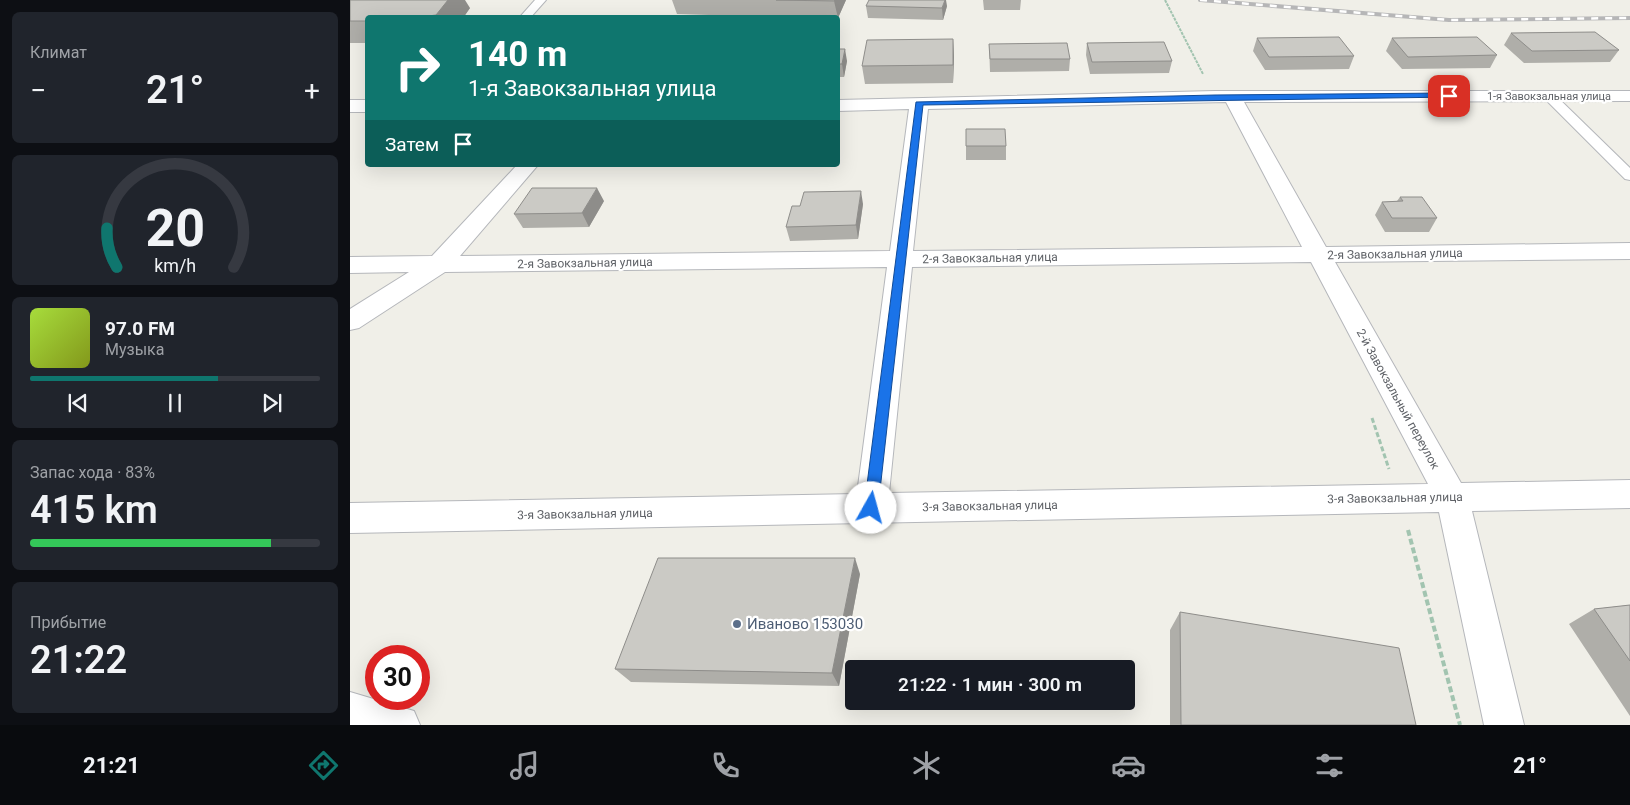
<!DOCTYPE html>
<html lang="ru">
<meta charset="utf-8">
<style>
body{margin:0;font-family:Roboto,sans-serif;background:#20242c;color:#f1f3f6;height:100vh;display:flex;flex-direction:column;font-size:19px;white-space:nowrap}
*{box-sizing:border-box;margin:0}
p{font-size:16px;color:#9ea1a6}
.icon{flex:none;width:28px;height:28px;fill:none;stroke:currentColor;stroke-width:2;stroke-linecap:round;stroke-linejoin:round}
.map{position:relative;flex:1;overflow:hidden}
.details{display:flex;flex-direction:column;gap:12px;padding:12px;background:#0d0f14;width:350px}
.details>*{flex:none}
.hud{position:absolute;left:15px;top:15px;width:475px;height:152px;border-radius:5px;box-shadow:0 5px 20px #0002;background:#0f766e;color:#fff;overflow:hidden}
.speed{position:absolute;left:15px;top:645px;display:flex;gap:10px;font-size:25px;font-weight:700;text-align:center}
.speed>*{display:grid;place-content:center;width:65px;height:65px;border-radius:50%;background:#171b24;box-shadow:0 5px 20px #0002;line-height:1}
.speed .limit{border:8px solid #d22;background:#fff;color:#111}
.pin{position:absolute;display:grid;place-items:center;width:42px;height:42px;color:#fff;margin:-21px;border-radius:10px;box-shadow:0 2px 8px #0006}
.me{position:absolute;width:55px;margin:-28px;rotate:7deg;stroke-linejoin:round;filter:drop-shadow(0 0 4px #0008)}
.turn{display:flex;align-items:center;gap:18px;height:105px;padding:0 20px;font-size:22px}
.turn .icon{width:65px;height:65px;stroke-width:2.5}
.turn b{display:block;font-size:35px;line-height:42px}
.then{display:flex;align-items:center;height:48px;padding:0 20px;background:#0003;gap:10px;font-size:19px}
.big{font-size:38px;font-weight:600;line-height:1.1}
.details .tile{flex:1;display:flex;flex-direction:column;justify-content:center;gap:8px;min-width:0;padding:0 18px;border-radius:8px;background:#20242c}
.details .dial{align-items:center;gap:0}
.dial svg{height:130px;overflow:visible;fill:none;stroke:#363941;stroke-width:7;stroke-linecap:round;text-anchor:middle}
.dial text{fill:#f1f3f6;stroke:none}
.song{display:flex;align-items:center;gap:15px}
.cover{width:60px;height:60px;border-radius:8px;background:linear-gradient(135deg,hsl(80 70% 55%),hsl(70 70% 35%))}
.played{height:5px;border-radius:2px;background:linear-gradient(90deg,#0f766e 65%,#363941 65%)}
.keys{display:flex;justify-content:space-around;direction:ltr}
.heat{display:flex;justify-content:space-between;align-items:center;font-size:28px;direction:ltr}
.charge{height:8px;border-radius:4px;background:linear-gradient(90deg,#34c759 83%,#363941 0)}
.trip{position:absolute;left:495px;top:660px;width:290px;height:50px;border-radius:5px;background:#171b24;box-shadow:0 5px 20px #0002;font-weight:600;line-height:50px;text-align:center}
.menu{display:flex;height:80px;justify-content:space-around;align-items:center;background:#090b0e;color:#9ea1a6}
.menu .icon{width:35px;height:35px}
.menu .current{color:#0f766e}
.menu b{font-size:22px;color:#f1f3f6}
main{display:flex;flex:1;min-height:0}
.map>svg:first-child{display:block}
.lines{fill:none;stroke-linecap:round;stroke-linejoin:round}
.service-casing{stroke:#b5b7bb;stroke-width:2}
.minor-casing{stroke:#b5b7bb;stroke-width:2}
.path-far2{stroke:#a2c4b0;stroke-width:2;stroke-dasharray:3 1;stroke-linecap:butt}
.path-far1{stroke:#a2c4b0;stroke-width:3;stroke-dasharray:5 2.5;stroke-linecap:butt}
.path{stroke:#a2c4b0;stroke-width:4;stroke-dasharray:6 3;stroke-linecap:butt}
.service{fill:#fff;fill-rule:evenodd}
.minor{fill:#fff;fill-rule:evenodd}
.rail-casing{stroke:#b6b6b7;stroke-width:4}
.rail{stroke:#fff;stroke-width:2.5;stroke-dasharray:7;stroke-linecap:butt}
.wall{fill:#afaea9}
.shaded-wall{fill:#8e8d8a}
.building{fill:#cbcac5;stroke:#8e8d8a}
.route{fill:#1a73e8;stroke:#114b97}
.service-dot{fill:#5c6f8a;stroke:#fff;stroke-width:2}
.labels{text-anchor:middle;stroke-width:4.5;stroke-linejoin:round;paint-order:stroke}
.far-street-label{font-size:11px;fill:#5f6267;stroke:#fff}
.street-label{font-size:12px;fill:#5f6267;stroke:#fff}
.near-service-label{font-size:15px;fill:#4e5e75;stroke:#fff;text-anchor:start}
</style>
<main>
<section class="details">
<div class="tile"><p>Климат</p>
<div class="heat"><a>−</a><b class="big">21°</b><a>+</a></div>
</div>
<div class="tile dial"><svg viewBox="0 0 100 80">
<path d="M14 69A42 42 0 1 1 86 69"/>
<path d="M14 69A42 42 0 0 1 8 45" stroke="#0f766e"/>
<text x="50" y="56" font-size="32" font-weight="700">20</text>
<text x="50" y="72" font-size="11">km/h</text>
</svg></div>
<div class="tile">
<div class="song"><i class="cover"></i><div><b>97.0 FM</b><p>Музыка</p></div></div>
<div class="played"></div>
<div class="keys"><svg class="icon" aria-label="previous" viewBox="0 0 24 24"><path d="M18 5L8 12l10 7zM5 5v14"/></svg><svg class="icon" aria-label="pause" viewBox="0 0 24 24"><path d="M8 5v14M16 5v14"/></svg><svg class="icon" aria-label="next" viewBox="0 0 24 24"><path d="M6 5l10 7-10 7zM19 5v14"/></svg></div>
</div>
<div class="tile"><p>Запас хода · 83%</p><b class="big">415 km</b><div class="charge"></div></div>
<div class="tile"><p>Прибытие</p><b class="big">21:22</b></div>
</section>
<div class="map">
<svg width="1280" height="725" viewBox="0 0 1280 725">
<rect width="100%" height="100%" fill="#f0efe8"/>
<g class="lines">
<g class="service-casing">
<path id="service" d="M185,0H196L180,18H169Z
M1198,91L1202,92L1280,168V180L1275,179L1194,98L1192,95Z"/>
</g>
<g class="minor-casing">
<path id="minor" d="M865,91H1280V101L894,102L976,247L1280,243V259L985,262L1111,483L1280,480V508L1122,511L1174,725H1134L1089,512L0,533V503L507,494L537,267L95,272L9,328L0,330V309L59,272L0,273V257L82,256L167,165H188L110,256L540,251L559,109L488,111V100ZM876,102L952,247L563,251L578,109ZM961,262L1078,484L539,493L562,267Z
M0,100H18V112H0Z
M0,692L64,711L70,725H0Z"/>
</g>
<path class="path-far2" d="M815,0L853,74"/>
<path class="path-far1" d="M1022,418L1039,469"/>
<path class="path" d="M1058,530L1110,725"/>
<use href="#service" class="service"/>
<use href="#minor" class="minor"/>
<g class="rail-casing">
<path id="rail" d="M850,0L1099,20L1280,18"/>
</g>
<use href="#rail" class="rail"/>
</g>
<path class="wall" d="M0,0L120,8L113,18H18V43H0Z
M322,0H496L488,18H452L327,14Z
M633,0H671L670,10H634Z
M516,6H597L593,20L518,18Z
M1161,33L1269,50L1260,62L1174,63L1154,45Z
M907,38L1004,56L999,69L915,70L903,51Z
M1042,38L1147,55L1140,68L1052,69L1036,51Z
M603,39L604,57L603,83L515,84L512,66Z
M737,43L822,61L819,73L740,74L736,55Z
M639,44L720,59L719,71L640,72Z
M488,49L497,61L494,77H488Z
M616,146H656V160H616Z
M1050,197L1087,218L1079,232H1035L1025,215L1032,202L1047,201Z
M254,201L239,227L173,228L164,214Z
M513,204L508,239L440,241L436,227Z
M510,574L489,686L281,682L265,669Z
M1280,605V716L1219,624L1244,609Z
M830,612L1066,725H820V630Z"/>
<path class="shaded-wall" d="M98,0H115L120,8L113,18H62Z
M485,0H496L488,18L484,1Z
M595,0H596L597,6L593,20L592,8Z
M603,39L604,57L603,83Z
M495,49L497,61L494,77L492,64Z
M247,188L254,201L239,227L232,213Z
M511,191L513,204L508,239L506,225Z
M505,558L510,574L489,686L482,673Z"/>
<path class="building" d="M0,0H98L86,15L62,18H18V21H0Z
M426,0H485L484,1Z
M519,0H595L592,8L516,6Z
M1245,32L1269,50L1182,51L1161,33Z
M989,37L1004,56L919,57L907,38Z
M1127,37L1147,55L1058,57L1042,38Z
M603,39V65L512,66L517,40Z
M814,42L822,61L742,62L737,43Z
M717,43L720,59H640L639,44Z
M488,49H495L492,64H488Z
M616,129H655L656,146H616Z
M182,188H247L232,213L164,214Z
M511,191L506,225L436,227L442,206H450L454,192Z
M1050,197H1072L1087,218H1042L1032,202L1053,201Z
M308,558H505L482,673L265,669Z
M1280,605V661L1244,609Z
M830,612L1049,648L1066,725H831Z"/>
<path class="route" d="M1099,93L1102,94V97L573,105L528,508L526,513L521,515L516,513L514,508L566,102L865,95Z"/>
<circle class="service-dot" cx="387" cy="624" r="5"/>
<g class="labels">
<g class="far-street-label">
<text x="1199" y="100">1-я Завокзальная улица</text>
</g>
<g class="street-label">
<text transform="translate(1045 254) rotate(-1)" y="4">2-я Завокзальная улица</text>
<text transform="translate(640 258) rotate(-1)" y="4">2-я Завокзальная улица</text>
<text transform="translate(235 263) rotate(-1)" y="4">2-я Завокзальная улица</text>
<text transform="translate(1048 399) rotate(61)" y="4">2-й Завокзальный переулок</text>
<text transform="translate(1045 498) rotate(-1)" y="4">3-я Завокзальная улица</text>
<text transform="translate(640 506) rotate(-1)" y="4">3-я Завокзальная улица</text>
<text transform="translate(235 514) rotate(-1)" y="4">3-я Завокзальная улица</text>
</g>
<g class="near-service-label">
<text x="397" y="629">Иваново 153030</text>
</g>
</g>
</svg>
<div class="speed"><div class="limit">30</div></div>
<div class="pin" style="left:1099px;top:96px;background:#d93025"><svg class="icon" aria-label="arrive" viewBox="0 0 24 24"><path d="M6 21V4h12l-3 4 3 4H6"/></svg></div>
<svg class="me" style="left:521px;top:508px" viewBox="-20 -20 40 40"><circle r="19" fill="#fff"/><path d="M0-13L10 11 0 6-10 11z" fill="#1a73e8"/></svg>
<div class="trip">21:22 · 1 мин · 300 m</div>
<div class="hud">
<div class="turn"><svg class="icon" aria-label="right" viewBox="0 0 24 24"><path d="M7 20v-9h11M14 6l5 5-5 5"/></svg><div><b>140 m</b>1-я Завокзальная улица</div></div>
<div class="then">Затем<svg class="icon" aria-label="arrive" viewBox="0 0 24 24"><path d="M6 21V4h12l-3 4 3 4H6"/></svg></div>
</div>
</div>
</main>
<nav class="menu">
<b>21:21</b>
<svg class="icon current" aria-label="directions" viewBox="0 0 24 24"><path d="M12 3l9 9-9 9-9-9zM9 14v-3h6M13 9l2 2-2 2"/></svg>
<svg class="icon" aria-label="music" viewBox="0 0 24 24"><path d="M9 18V5l10-2v13"/><circle cx="6" cy="18" r="3"/><circle cx="16" cy="16" r="3"/></svg>
<svg class="icon" aria-label="phone" viewBox="0 0 24 24"><path d="M5 4h4l2 5-3 2q2 4 5 5l2-3 5 2v4C11 20 4 13 5 4z"/></svg>
<svg class="icon" aria-label="climate" viewBox="0 0 24 24"><path d="M12 3v18M4 7l16 10M4 17L20 7"/></svg>
<svg class="icon" aria-label="car" viewBox="0 0 24 24"><path d="M5 17H2v-5l4-1 3-4h7l3 4 3 1v5h-3M9 17h6M6 11h13"/><circle cx="7" cy="17" r="2"/><circle cx="17" cy="17" r="2"/></svg>
<svg class="icon" aria-label="filters" viewBox="0 0 24 24"><path d="M4 7h16M4 17h16"/><circle cx="9" cy="7" r="2"/><circle cx="15" cy="17" r="2"/></svg>
<b>21°</b>
</nav>
